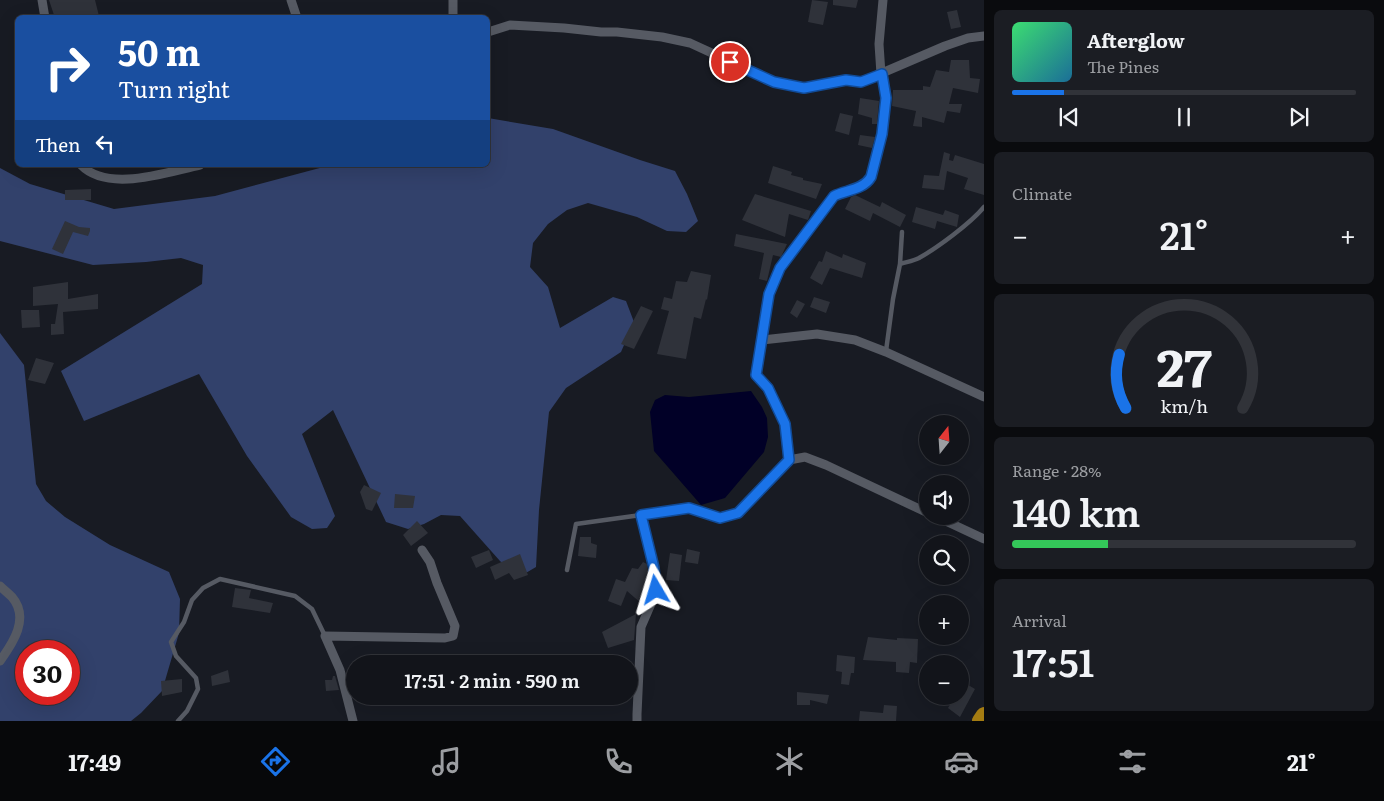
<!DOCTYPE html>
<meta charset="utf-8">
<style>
body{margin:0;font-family:Literata,serif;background:#1b1d23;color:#f1f3f6;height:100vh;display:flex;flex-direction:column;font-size:19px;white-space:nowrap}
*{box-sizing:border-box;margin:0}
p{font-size:16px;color:#9c9ea2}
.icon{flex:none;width:28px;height:28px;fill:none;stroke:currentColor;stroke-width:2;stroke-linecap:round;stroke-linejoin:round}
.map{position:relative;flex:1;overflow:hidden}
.details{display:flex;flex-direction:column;gap:10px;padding:10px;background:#0a0b0e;width:400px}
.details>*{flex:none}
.banner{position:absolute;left:15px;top:15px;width:475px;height:152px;border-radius:8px;box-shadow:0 5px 20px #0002,0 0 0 1px #313339;background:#1a4fa0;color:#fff;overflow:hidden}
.needle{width:32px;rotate:17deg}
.fabs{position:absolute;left:919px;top:415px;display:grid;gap:10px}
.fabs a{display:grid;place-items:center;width:50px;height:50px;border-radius:50%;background:#12141a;box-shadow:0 5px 20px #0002,0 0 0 1px #313339;font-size:25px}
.speed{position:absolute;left:15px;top:640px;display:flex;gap:10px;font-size:25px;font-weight:700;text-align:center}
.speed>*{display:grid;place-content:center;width:65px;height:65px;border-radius:50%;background:#12141a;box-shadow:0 5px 20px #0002,0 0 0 1px #313339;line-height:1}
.speed .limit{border:8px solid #d22;background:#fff;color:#111}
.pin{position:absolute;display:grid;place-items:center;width:42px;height:42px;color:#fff;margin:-21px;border:2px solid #fff;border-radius:50%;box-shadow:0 1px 5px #0007}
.me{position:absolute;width:55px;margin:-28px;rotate:353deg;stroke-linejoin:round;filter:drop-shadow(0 0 4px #0008)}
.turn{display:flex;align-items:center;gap:18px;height:105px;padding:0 20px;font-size:22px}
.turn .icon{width:65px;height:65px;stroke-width:2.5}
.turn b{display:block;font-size:35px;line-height:42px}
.then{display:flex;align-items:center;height:48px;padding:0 20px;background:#0003;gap:10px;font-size:19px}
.big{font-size:38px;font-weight:600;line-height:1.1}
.details .card{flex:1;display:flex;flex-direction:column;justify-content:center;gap:8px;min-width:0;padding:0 18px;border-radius:8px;background:#1b1d23}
.details .dial{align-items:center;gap:0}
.dial svg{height:130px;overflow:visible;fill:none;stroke:#313339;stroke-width:7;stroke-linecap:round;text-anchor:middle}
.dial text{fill:#f1f3f6;stroke:none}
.song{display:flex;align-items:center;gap:15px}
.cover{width:60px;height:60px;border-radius:8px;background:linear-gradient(135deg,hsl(140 70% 55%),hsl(200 70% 35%))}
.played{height:5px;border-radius:2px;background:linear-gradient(90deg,#1a73e8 15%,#313339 15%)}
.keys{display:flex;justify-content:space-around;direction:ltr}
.heat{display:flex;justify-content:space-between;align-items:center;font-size:28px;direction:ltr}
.charge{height:8px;border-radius:4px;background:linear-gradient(90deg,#34c759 28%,#313339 0)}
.trip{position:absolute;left:346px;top:655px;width:292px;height:50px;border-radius:25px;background:#12141a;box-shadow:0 5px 20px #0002,0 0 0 1px #313339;font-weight:600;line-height:50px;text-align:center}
.menu{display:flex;height:80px;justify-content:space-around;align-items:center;background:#07080a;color:#9c9ea2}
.menu .icon{width:35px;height:35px}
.menu .selected{color:#1a73e8}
.menu b{font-size:22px;color:#f1f3f6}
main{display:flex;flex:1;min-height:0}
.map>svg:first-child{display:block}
.green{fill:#32416b;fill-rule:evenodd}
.water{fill:#010027}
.building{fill:#2f323a}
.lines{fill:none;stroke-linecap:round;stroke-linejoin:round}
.lane{stroke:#565a63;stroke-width:4.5}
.street{stroke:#565a63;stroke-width:9}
.highway{stroke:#a47c12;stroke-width:16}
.route-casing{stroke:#114b97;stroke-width:12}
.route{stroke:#1a73e8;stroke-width:9}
</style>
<main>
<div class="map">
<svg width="984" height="721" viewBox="0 0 984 721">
<rect width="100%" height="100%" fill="#181b23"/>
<path class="green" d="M488,118L553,129L640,160L675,171L687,194L698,221L686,232L667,231L637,217L588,203L567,210L548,224L533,243L530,267L548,287L560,328L613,297L626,301L634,322L621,352L566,388L549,412L539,510L536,567L519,577L500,561L460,516L441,515L424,524L408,529L386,522L333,410L302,434L335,516L327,528L312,529L291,517L247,456L199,374L84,421L61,371L202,284L203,265L181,258L146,262L93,265L0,241V168L30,184L114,209L215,196L331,165H488Z
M0,333L24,365L36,484L46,501L65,517L110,545L169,572L180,599L179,633L162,691L141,713L131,721H0ZM26,651H69V694H26Z"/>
<path class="water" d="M751,391L762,407L767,418L768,437L764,452L725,498L701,505L654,451L650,412L655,400L665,395L689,397Z"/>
<path class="building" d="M49,0H95L99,16L94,18H55Z
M812,0L828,2L823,25L808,22Z
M833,0H858L856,8L833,5Z
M957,10L961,27L951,29L947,12Z
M951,60H969L970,78L980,79L978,93L953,88L949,104H962L960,113L947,111L944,123L922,117V127L913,126L916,111L892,106L893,90H923V86L930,87L936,70L949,72Z
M860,98L879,101L877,124H872V118L858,114Z
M840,113L853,116L849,135L835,131Z
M860,135L875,137L872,148L858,145Z
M944,152L950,154L949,160L953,161L955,155L984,164V195L964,189L968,178L947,171L944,190L922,188L924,175L939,176Z
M773,166L792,172L791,175L803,178V180L822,184L816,199L768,183Z
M91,189V200H65V190Z
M755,194L811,211L808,220L789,214L785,237L742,220Z
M855,195L880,207L882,202L906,215L900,227L873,213L870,221L845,209L851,197Z
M916,207L943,215L945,210L959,215L957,227L937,221L935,229L912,222Z
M65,221L79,227L90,228V231L88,236L73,232L63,254L52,249Z
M736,234L787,244L781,257L773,255L767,281L759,279L764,253L734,246Z
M826,251L842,258L843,254L866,263L862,278L830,268L822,285L810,278L819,261L822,262Z
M691,271L711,275L707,300L706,299L701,319L694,317L686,359L657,354L669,311L661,309L664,297L672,299L676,281L687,282Z
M68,282V299L98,294V309L63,312L64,334L51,335V324H55L58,304L33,306V287Z
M814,297L830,302L826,313L810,307Z
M797,300L805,304L797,318L790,313Z
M641,306L653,311L634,349L621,344Z
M21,310H39L40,327L22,328Z
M36,358L54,363L45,384L28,380Z
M364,485L381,493L372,511L366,509L360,492Z
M395,494L415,496L413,508H394Z
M417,521L428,533L411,546L403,535Z
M580,537H591V543L597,545L596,558L578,556Z
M687,549L700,552L698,564L685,562Z
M489,550L493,560L476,568L471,557Z
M670,553L682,555L679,581L666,580Z
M520,554L528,575L514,580L509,573L495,580L490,567Z
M643,562L647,564L649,580L644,590L648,594L646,600L642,604L627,591L621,606L608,601L616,579L625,582L632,568L638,569Z
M235,588L251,590L249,598L273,603L270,613L232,607Z
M636,614L634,640L608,648L602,632Z
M868,637L897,640V638L918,639L917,663L910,662L909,673L896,672V662L863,660Z
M837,655L855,657L854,673H851L849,685L841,684L842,672L836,671Z
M228,670L230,682L212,686L211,676Z
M333,676H335L339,690L326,691L325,680H332Z
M182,679V692L162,696L161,681Z
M963,682L975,689L960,717L948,708L955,696H960V687Z
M797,692L829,695L827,704L810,700V705H797Z
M884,705L897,706L896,721H859L860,711L883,713Z"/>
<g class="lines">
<path class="lane" d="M900,264L902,232
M886,351L893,299L900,264C906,262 913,261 919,258C937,248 971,223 984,207
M567,570L576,524L641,515
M178,721L187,711L198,689L196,678L176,656L171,642L184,622L192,600L203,588L220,579L295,596L312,609L325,636"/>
<path class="street" d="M42,0L45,18
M291,0L297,18
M453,18V0
M488,32L510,25L564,28L601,32H617L662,37L690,43L775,82L804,88L846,80L861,82L945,46L968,38L984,36
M81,165C108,193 167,172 200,165
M762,340L817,334L855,340L886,352L984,397
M789,460L785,424L768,388L756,375L769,294L780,268L834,196C846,190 863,190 871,177L882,134L886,98L881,74L879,44L883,0
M935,516L984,539
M0,586C4,590 8,593 12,597C30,618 13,643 0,661
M353,721L340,670L325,636L445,638L453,636L455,626L437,583L430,562L422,550
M637,721V714L641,627L657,590L654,568L641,515L689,508L720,518L737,513L789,460L805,457L826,465L928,513"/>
<path class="highway" d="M980,721L984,715"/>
</g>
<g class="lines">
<g class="route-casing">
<path id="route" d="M656,590L654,568L641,515L689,508L720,518L738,513L789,460L785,424L768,388L756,375L769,294L780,268L834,196C846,190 863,190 871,177L882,134L886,98L882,74L861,82L846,80L804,88L774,82L730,62"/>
</g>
<use href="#route" class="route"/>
</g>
</svg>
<div class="fabs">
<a><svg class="needle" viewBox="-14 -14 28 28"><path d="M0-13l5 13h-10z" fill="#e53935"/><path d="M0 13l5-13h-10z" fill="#9c9ea2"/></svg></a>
<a><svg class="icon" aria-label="sound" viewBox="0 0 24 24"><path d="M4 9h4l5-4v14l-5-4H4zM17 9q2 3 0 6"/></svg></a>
<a><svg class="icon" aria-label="search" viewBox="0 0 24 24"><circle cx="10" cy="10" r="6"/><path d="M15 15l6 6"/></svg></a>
<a>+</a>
<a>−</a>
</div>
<div class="speed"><div class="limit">30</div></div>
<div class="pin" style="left:730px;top:62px;background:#d93025"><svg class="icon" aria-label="arrive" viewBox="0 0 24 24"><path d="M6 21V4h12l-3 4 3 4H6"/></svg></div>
<svg class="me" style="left:656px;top:590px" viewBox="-20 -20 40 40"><path d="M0-17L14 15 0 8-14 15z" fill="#1a73e8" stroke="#fff" stroke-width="4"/></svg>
<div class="trip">17:51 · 2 min · 590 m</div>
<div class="banner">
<div class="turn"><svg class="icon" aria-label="right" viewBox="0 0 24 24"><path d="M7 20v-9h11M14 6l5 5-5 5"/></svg><div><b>50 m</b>Turn right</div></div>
<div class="then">Then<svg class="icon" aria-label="left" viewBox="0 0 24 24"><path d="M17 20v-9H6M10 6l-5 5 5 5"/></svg></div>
</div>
</div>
<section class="details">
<div class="card">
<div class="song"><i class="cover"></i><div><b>Afterglow</b><p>The Pines</p></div></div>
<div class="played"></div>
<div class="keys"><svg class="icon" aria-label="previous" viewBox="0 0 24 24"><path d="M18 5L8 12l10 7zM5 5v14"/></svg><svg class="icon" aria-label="pause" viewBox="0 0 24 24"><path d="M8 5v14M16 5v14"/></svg><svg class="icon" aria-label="next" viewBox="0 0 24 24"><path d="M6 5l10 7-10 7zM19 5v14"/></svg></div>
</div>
<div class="card"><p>Climate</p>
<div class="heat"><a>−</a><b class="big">21°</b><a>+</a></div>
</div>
<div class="card dial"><svg viewBox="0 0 100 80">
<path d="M14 69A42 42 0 1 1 86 69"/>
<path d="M14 69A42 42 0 0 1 10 36" stroke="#1a73e8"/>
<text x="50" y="56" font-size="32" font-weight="700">27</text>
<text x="50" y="72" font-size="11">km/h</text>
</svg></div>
<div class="card"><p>Range · 28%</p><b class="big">140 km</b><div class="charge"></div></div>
<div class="card"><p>Arrival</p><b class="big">17:51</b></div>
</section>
</main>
<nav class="menu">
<b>17:49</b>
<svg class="icon selected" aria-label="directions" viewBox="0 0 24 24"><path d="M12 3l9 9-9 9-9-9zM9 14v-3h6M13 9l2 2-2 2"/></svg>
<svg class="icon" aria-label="music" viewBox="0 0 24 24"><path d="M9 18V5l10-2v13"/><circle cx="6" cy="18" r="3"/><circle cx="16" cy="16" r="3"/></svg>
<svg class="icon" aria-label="phone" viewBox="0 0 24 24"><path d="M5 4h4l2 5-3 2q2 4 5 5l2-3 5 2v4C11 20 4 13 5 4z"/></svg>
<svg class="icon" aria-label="climate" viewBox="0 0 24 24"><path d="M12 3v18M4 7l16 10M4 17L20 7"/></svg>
<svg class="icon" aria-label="car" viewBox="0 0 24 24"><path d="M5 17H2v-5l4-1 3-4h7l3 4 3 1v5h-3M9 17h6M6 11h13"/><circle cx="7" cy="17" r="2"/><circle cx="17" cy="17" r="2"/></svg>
<svg class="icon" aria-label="filters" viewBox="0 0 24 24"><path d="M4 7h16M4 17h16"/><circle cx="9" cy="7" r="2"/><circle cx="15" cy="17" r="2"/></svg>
<b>21°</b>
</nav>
